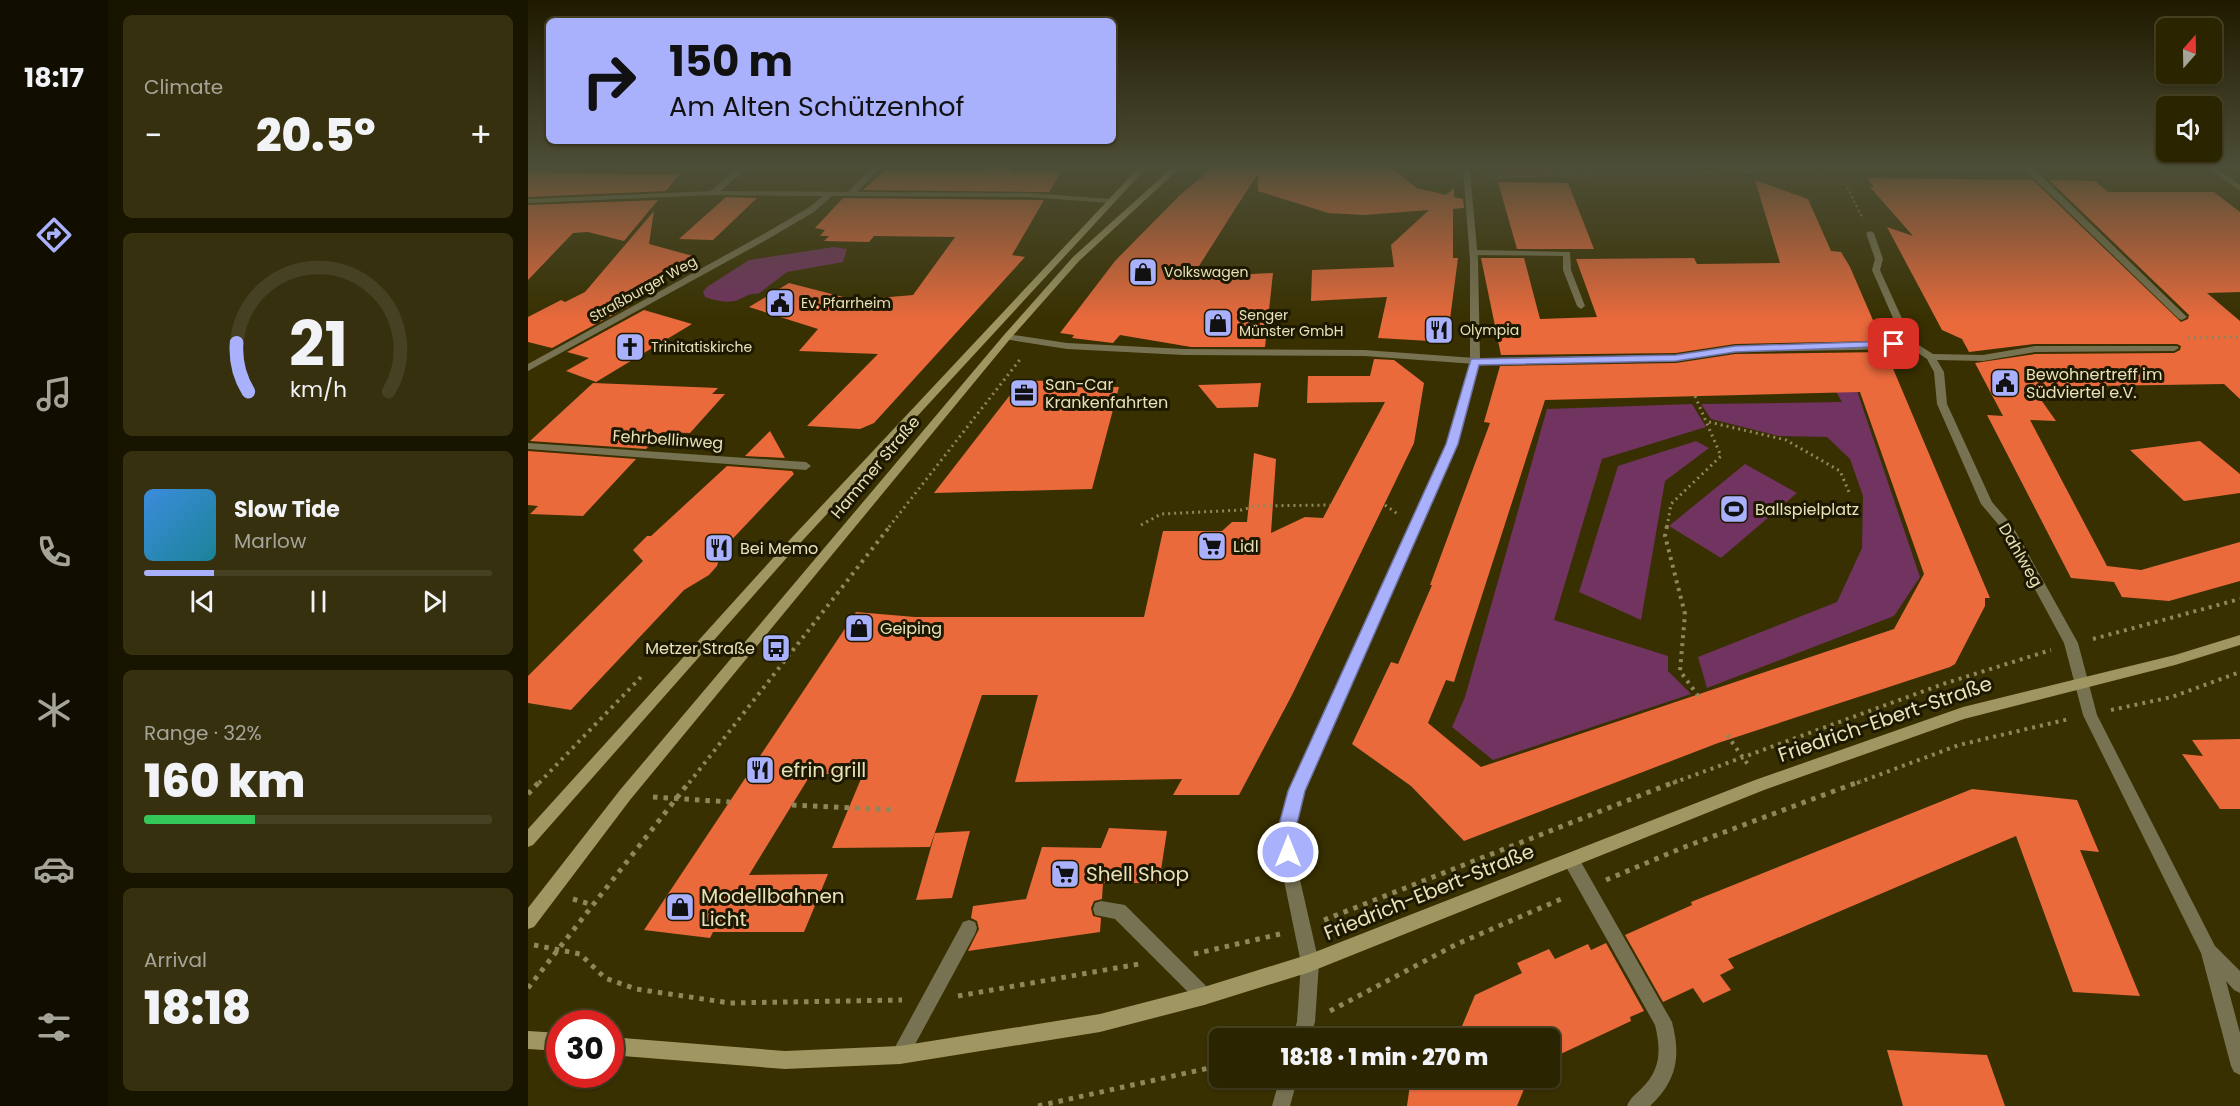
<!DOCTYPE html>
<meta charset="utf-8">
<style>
body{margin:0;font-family:Poppins,sans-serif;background:#36300f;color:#f1f3f6;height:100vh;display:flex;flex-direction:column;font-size:22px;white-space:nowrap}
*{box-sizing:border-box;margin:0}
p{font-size:20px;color:#a5a499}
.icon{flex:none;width:33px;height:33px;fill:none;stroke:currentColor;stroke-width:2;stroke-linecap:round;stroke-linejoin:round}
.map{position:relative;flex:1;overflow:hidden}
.side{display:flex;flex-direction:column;gap:15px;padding:15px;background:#171400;width:420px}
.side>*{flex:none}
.guide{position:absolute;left:18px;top:18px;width:570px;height:126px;border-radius:9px;box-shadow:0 2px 4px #0004,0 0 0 2px #464122;background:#a9b0fc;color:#111;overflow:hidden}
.needle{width:39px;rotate:20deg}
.fabs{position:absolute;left:1628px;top:18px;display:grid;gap:12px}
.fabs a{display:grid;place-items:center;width:66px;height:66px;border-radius:9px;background:#2a2400;box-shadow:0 2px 4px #0004,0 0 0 2px #464122;font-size:30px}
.speed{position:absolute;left:18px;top:1010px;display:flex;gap:12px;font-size:30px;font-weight:700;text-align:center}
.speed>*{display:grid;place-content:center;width:78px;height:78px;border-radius:50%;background:#2a2400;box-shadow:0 2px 4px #0004,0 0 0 2px #464122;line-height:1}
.speed .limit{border:9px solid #d22;background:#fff;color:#111}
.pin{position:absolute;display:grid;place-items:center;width:51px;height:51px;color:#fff;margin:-26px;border-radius:12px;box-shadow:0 3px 9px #0006}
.me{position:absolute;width:66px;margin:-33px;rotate:0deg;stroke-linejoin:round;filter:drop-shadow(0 0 4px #0008)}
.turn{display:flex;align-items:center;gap:21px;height:126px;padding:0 24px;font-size:27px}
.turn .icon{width:78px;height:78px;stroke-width:2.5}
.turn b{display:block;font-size:42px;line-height:51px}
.big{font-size:45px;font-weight:800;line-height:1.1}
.side .widget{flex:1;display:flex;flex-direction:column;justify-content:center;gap:9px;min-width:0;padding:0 21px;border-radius:9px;background:#36300f}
.side .dial{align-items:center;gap:0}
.dial svg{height:156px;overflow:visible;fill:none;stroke:#464122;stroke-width:7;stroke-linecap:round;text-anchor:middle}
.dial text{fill:#f1f3f6;stroke:none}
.song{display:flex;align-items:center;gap:18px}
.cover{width:72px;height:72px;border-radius:9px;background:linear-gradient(135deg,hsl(210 70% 55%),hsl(190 70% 35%))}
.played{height:6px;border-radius:3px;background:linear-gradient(90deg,#a9b0fc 20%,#464122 20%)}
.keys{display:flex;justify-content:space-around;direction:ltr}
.heat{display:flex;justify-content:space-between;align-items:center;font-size:33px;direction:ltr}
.charge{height:9px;border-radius:4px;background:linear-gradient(90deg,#34c759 32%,#464122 0)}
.trip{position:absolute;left:681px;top:1028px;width:351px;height:60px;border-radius:9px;background:#2a2400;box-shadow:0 2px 4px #0004,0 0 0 2px #464122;font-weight:800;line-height:60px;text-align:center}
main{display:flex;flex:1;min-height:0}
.tab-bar{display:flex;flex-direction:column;width:108px;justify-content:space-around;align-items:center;background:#110e00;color:#a5a499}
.tab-bar .icon{width:42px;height:42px}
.tab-bar .on{color:#a9b0fc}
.tab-bar b{font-size:27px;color:#f1f3f6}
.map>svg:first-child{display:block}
.green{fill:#71335f}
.building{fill:#ea6a3c;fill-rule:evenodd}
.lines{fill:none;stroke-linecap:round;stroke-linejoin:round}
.path-far3{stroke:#8f875b;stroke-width:2;stroke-dasharray:2 3;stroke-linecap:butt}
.path-far2{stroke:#8f875b;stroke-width:3;stroke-dasharray:2 4;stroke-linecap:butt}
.path-far1{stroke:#8f875b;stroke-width:4;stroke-dasharray:3 5;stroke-linecap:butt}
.path{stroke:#8f875b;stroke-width:5;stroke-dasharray:4.5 6;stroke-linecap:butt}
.lane{fill:#777251;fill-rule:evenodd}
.street{fill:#777251;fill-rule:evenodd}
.secondary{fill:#a09661;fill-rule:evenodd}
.route{fill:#a9b0fc;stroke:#6e72a4;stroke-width:1.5}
.labels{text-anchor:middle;stroke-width:6;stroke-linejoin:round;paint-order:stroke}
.far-poi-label{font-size:14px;fill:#e8e1b9;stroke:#1d1800;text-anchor:start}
.far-street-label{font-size:14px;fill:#e8e1b9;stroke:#1d1800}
.poi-label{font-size:16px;fill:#e8e1b9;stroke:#1d1800;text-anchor:start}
.street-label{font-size:16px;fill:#e8e1b9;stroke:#1d1800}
.near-street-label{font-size:20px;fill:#e8e1b9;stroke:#1d1800}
.near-poi-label{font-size:20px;fill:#e8e1b9;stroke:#1d1800;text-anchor:start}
</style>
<main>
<nav class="tab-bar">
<b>18:17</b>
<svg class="icon on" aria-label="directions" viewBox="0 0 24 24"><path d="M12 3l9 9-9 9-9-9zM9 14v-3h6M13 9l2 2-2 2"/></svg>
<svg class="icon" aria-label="music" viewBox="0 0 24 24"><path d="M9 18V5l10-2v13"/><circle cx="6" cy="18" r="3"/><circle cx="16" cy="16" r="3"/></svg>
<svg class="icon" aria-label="phone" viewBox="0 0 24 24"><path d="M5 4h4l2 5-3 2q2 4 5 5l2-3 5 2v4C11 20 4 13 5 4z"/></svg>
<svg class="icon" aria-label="climate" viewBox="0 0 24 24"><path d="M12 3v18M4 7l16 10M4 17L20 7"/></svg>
<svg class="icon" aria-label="car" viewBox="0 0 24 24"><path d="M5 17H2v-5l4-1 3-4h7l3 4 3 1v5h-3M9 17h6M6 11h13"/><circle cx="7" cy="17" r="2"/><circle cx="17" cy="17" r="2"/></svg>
<svg class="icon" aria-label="filters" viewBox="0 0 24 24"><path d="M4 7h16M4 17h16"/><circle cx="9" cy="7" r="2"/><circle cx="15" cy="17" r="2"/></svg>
</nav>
<section class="side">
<div class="widget"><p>Climate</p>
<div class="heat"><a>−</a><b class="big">20.5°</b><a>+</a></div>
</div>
<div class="widget dial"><svg viewBox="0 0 100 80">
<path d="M14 69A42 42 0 1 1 86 69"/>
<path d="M14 69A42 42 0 0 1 8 44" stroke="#a9b0fc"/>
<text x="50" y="56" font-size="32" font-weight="700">21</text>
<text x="50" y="72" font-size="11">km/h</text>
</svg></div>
<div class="widget">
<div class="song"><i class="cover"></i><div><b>Slow Tide</b><p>Marlow</p></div></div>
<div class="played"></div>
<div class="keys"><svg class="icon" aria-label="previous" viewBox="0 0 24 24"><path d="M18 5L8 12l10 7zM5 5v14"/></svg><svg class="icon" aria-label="pause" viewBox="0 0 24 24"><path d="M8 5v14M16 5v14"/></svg><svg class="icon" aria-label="next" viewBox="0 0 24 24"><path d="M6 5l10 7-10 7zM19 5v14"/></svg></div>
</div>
<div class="widget"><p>Range · 32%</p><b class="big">160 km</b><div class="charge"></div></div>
<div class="widget"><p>Arrival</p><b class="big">18:18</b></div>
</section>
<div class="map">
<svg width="1712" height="1106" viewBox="0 0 1712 1106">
<rect width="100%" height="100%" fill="#383000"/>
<path class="green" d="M949,166H1206L1207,168L972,174Z
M306,247L319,249L315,262L259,272L230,294C221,292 215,299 206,301C196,303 186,300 177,297L175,292L179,287L221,260Z
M1294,367H1321L1392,577L1366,616L1179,688L1170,657L1309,602L1334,548L1335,496L1322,459L1299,437L1251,436L1183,419L1173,404L1314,402Z
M1164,404L1178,427L1074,459L1026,620L1140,656V671L1163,694L965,760L924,727L937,697L1019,409Z
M1168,441L1181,448L1137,481L1113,620L1051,592L1090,466Z
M1217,464L1269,493L1193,558L1141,526Z"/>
<path class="building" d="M459,166H487L483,172H533L521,192L335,190L357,170L455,171Z
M687,166H860L889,188L918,195L926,188V197L935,199L936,208L925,209V258H930L919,342L850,338L859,297L783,301L784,270L866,267L863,245L901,210L836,215L800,213L730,191V173L664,277L745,273L737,347H663L592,335L585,343L544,338L546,335L532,333L587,261L652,195Z
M0,172L102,174H152L138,191L0,197Z
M1339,178L1505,180L1653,322L1660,319L1661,315L1521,180L1567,181L1580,192H1686L1712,212V292L1679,293L1712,321V399L1696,384L1504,387L1528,421L1502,420L1579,566L1613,570L1712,542V581L1641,601L1594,597L1586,582L1543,578L1459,415L1475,416L1447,363L1507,354L1646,353L1652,350L1653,346L1649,344H1507L1441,352L1434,339L1414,330L1359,227L1385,236L1342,187H1346Z
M1227,180L1280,199L1303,251L1313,252L1322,267L1354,341L1207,344L1148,353L973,355L953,258H996L1012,319L1069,317L1048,259L1166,258L1169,264L1252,263Z
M970,182L1040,183L1066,249H989Z
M198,197L229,198L185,240L151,239Z
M315,198L516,200L484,255L497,257L346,423L332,429L279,426L350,354L271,351L290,329L221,307L261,283L327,300L385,295L427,237L346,236L341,242L296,241L301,236H292L297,230L287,228Z
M130,200L96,241L60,232L45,233L0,280V205Z
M126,211L121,244L165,256L83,300L101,306L24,348L0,342V317L33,300L37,302L57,292Z
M116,310L164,324L68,382L38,371L61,358L39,352Z
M1358,352L1462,598H1457V606L1427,664L1422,667L1190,743L936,841L883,786L824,744L863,662L870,664L904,585H902L962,423L956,422L972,366L1148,363L1207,354ZM1332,392L1396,574L1366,629L953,767L900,723L918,680L926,682L1017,400Z
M846,359L866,360L896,383L886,443L764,695L711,795H645L654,779L487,782L510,695H454L402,847L304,848L335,774H283L221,875L300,874L276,932H185L182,938L116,930L328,612L387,617H616L635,531H694L704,522H719L726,453L748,459L743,533L777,517L795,518L857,402L779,403L780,376H842Z
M558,380L553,387H591L564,489L406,493L489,386L501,381Z
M65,383L190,388L184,394H197L162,433L134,432L118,449L2,441Z
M733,383L730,407L689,408L670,385Z
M242,431L257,458L217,456Z
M1672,441L1712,474V493L1656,501L1602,450Z
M0,451L108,459L55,516L2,514L10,506L0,505Z
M199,466L264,471L266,474L194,550L189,566L181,575L156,590L43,710L0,703V676L115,561L105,550L119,536H123Z
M1712,739V809H1692L1654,754L1675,756L1664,740Z
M1444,789L1549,800L1571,852L1552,850L1612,996L1545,992L1488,836L1200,959L1206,968L1192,975L1203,990L1175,1003L1165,988L1135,1002L1097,935L1164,905L1163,902Z
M581,828L639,831L631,883H575L574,899L566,901L563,908L565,916L573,918L572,932L440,951L451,929L449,921L443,918L445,906L498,899L514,847L573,848Z
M442,831L424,898L388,900L407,833Z
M1078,943L1116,1011L1102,1017L1103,1021L1022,1059V1038H929L947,995L994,973L989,963L1021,949L1027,959L1060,944L1063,950Z
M1359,1050L1459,1055L1477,1106H1375Z
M883,1077H1001L989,1106H879Z"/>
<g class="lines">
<path class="path-far3" d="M1283,173L1280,168L1290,166
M957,174L967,177L1257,171L1294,173
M1317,183L1335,219"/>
<path class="path-far2" d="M1660,338L1712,337
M1181,422L1258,440L1312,471L1321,492
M857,505L871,515
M613,525L633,514L714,510L727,506L802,505
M361,527L494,357
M1139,527L1143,504L1193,456L1167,396"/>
<path class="path-far1" d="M1139,526L1137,536L1157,614L1152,671L1171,697
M1565,639L1712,599
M1583,710L1644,697L1712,672
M1199,735L1221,766
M11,783L113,677
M161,783L362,526
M1145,783L1415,684L1523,650
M1329,783L1431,745L1541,719"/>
<path class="path" d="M0,794L12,781
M125,797L202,802
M264,805L366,810
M1078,880L1154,848L1333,781
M45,899L65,905
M796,920L1149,781
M6,945L52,954L77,978L108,989L202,1003L374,1000
M666,954L752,934
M0,988L162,781
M430,996L611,964
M802,1011L929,944L1038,897
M510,1106L681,1068L692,1063"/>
<path class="lane" d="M213,166H221L188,195H182V191Z
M345,166H353L326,196H320V192Z
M946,250L1042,252L1043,270L1057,306L1053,309L1049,306L1035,270V256L943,255V251Z
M479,334L539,343L656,349L836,350L947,358L952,361L947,364L836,356L656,355L539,349L476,339V335Z
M1043,853L1049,855L1144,1022C1153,1056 1149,1081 1122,1106H1099C1102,1098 1108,1094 1114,1088C1133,1069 1133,1050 1127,1025L1037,865L1035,860L1037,855Z
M573,901L597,905L682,990L685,996L682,1002L676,1005L670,1002L587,919L567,915L565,909L567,903Z
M441,920L447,922L449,928L447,934L378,1061L372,1064L366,1061L363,1055L366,1049L435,922Z"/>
<path class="street" d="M1307,166H1503L1659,317L1654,320L1651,319L1497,170L1311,168Z
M1678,166H1686L1712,185V191Z
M935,169L942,171L950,260L952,358L1148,355L1207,346L1379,343L1372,334L1344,270L1347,259L1338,233L1342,231L1346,233L1355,259L1352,270L1381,334L1389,344L1405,354L1455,355L1507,346H1649L1651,348L1646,351L1507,352L1455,361L1409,360L1416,372L1419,404L1464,502L1484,525L1550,643L1569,715L1687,946L1712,971V993L1706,990L1698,981L1712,1033V1075L1706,1072L1703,1066L1673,953L1555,715L1536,643L1475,530L1453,504L1409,404L1406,372L1399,359L1384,349L1207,352L1148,361L951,364L929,444L775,791L766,832L770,871L791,963L787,1022L782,1038H764L769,1022L773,963L754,871L750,832L761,791L919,444L942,361V260Z
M185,191L501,193L582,199L586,201L582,203L501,197L304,196L286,212L240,239L0,371V364L234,235L280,208L295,196L185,195L0,203V199Z
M0,443L278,462L283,466L278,470L0,449Z
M752,1077H770L762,1106H744Z"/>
<path class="secondary" d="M612,166H620L263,553L5,845L0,847V829L255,547Z
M646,166H654L551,261L482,339L102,800L6,927L0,929V908L92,790L476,335L545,257Z
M1712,635V645L1647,665L1436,719L1236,790L782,972L676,1005L572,1032L372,1064L257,1069L82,1055V1037L257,1051L372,1046L572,1014L676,987L782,954L1227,780L1435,707L1647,655Z
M0,1031L32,1033V1051L0,1049Z"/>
</g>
<linearGradient id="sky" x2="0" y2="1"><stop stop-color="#1f1a00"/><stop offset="0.52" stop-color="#4d4e37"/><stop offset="1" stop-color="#4d4e37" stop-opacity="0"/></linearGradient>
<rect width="1712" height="321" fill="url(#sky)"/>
<path class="route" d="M1366,341L1372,344L1370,346L1207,352L1148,361L951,365L930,444L777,791L767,832L769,852L766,858L760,860L754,858L749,832L760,791L918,444L943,359L1148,355L1207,346Z"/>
<defs>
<g id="shop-square" transform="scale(1.5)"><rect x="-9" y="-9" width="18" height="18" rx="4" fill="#a9b0fc" stroke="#1d1800"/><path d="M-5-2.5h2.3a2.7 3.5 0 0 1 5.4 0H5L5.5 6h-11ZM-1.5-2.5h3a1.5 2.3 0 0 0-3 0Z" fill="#111"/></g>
<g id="civic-square" transform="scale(1.5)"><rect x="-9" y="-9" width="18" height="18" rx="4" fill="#a9b0fc" stroke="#1d1800"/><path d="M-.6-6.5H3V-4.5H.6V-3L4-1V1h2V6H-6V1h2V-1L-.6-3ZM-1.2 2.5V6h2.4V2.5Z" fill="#111"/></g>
<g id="restaurant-square" transform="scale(1.5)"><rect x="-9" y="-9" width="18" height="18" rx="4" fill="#a9b0fc" stroke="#1d1800"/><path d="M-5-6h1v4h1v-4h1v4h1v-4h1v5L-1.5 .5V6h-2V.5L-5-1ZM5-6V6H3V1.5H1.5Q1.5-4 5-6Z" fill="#111"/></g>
<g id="church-square" transform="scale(1.5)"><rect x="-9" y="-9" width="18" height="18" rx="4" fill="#a9b0fc" stroke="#1d1800"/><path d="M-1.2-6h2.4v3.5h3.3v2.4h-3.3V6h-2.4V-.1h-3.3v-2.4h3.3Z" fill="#111"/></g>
<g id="office-square" transform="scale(1.5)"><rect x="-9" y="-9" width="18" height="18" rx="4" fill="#a9b0fc" stroke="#1d1800"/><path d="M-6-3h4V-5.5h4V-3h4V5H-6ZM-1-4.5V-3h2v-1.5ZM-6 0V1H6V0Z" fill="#111"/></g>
<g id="stadium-square" transform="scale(1.5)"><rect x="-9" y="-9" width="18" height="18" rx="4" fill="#a9b0fc" stroke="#1d1800"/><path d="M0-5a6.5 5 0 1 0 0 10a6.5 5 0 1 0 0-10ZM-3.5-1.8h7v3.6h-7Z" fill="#111"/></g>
<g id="supermarket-square" transform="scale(1.5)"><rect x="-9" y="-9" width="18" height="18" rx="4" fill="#a9b0fc" stroke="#1d1800"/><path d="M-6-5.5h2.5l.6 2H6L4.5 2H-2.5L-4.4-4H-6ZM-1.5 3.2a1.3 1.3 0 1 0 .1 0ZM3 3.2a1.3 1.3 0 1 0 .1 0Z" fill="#111"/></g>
<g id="bus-square" transform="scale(1.5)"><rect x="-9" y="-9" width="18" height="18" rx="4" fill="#a9b0fc" stroke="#1d1800"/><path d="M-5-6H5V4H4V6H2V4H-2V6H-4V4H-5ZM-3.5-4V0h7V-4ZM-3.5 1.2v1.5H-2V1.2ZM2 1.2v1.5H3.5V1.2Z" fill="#111"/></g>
</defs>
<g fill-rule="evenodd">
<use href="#shop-square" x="615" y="272"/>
<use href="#civic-square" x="252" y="303"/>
<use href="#shop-square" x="690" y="323"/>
<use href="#restaurant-square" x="911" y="330"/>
<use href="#church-square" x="102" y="347"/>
<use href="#civic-square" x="1477" y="383"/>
<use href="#office-square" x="496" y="393"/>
<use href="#stadium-square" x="1206" y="509"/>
<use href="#supermarket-square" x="684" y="546"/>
<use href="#restaurant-square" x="191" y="548"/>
<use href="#shop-square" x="331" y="628"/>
<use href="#bus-square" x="248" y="648"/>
<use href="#restaurant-square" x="232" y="770"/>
<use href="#supermarket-square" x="537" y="874"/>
<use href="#shop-square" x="152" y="907"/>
</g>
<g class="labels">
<g class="far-poi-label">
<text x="636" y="277">Volkswagen</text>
<text x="273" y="308">Ev. Pfarrheim</text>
<text x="711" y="320">Senger<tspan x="711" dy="16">Münster GmbH</tspan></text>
<text x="932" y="335">Olympia</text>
<text x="123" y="352">Trinitatiskirche</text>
</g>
<g class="far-street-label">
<text transform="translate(115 289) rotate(-29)" y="5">Straßburger Weg</text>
</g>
<g class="poi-label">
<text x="1498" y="380">Bewohnertreff im<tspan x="1498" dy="18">Südviertel e.V.</tspan></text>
<text x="517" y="390">San-Car<tspan x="517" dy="18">Krankenfahrten</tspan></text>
<text x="1227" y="515">Ballspielplatz</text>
<text x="705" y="552">Lidl</text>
<text x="212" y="554">Bei Memo</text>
<text x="352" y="634">Geiping</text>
<text x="227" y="654" text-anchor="end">Metzer Straße</text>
</g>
<g class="street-label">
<text transform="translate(140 439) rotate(4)" y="6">Fehrbellinweg</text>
<text transform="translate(347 467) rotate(-50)" y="6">Hammer Straße</text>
<text transform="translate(1493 555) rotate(60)" y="6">Dahlweg</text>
</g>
<g class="near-street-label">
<text transform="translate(1357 719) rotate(-19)" y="7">Friedrich-Ebert-Straße</text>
<text transform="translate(901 892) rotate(-22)" y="7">Friedrich-Ebert-Straße</text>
</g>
<g class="near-poi-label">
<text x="253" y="777">efrin grill</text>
<text x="558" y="881">Shell Shop</text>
<text x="173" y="903">Modellbahnen<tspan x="173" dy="23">Licht</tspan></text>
</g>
</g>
</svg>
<div class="fabs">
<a><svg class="needle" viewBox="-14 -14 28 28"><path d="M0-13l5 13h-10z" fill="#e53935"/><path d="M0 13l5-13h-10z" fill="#a5a499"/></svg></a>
<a><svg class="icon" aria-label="sound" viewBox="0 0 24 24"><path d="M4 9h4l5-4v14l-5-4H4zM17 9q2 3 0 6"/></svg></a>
</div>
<div class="speed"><div class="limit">30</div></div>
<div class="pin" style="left:1366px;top:344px;background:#d93025"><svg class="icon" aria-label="arrive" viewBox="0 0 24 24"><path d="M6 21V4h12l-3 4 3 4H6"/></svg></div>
<svg class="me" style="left:760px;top:852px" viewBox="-20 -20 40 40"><circle r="17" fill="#a9b0fc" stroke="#fff" stroke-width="3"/><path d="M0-11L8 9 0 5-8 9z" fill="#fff"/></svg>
<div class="trip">18:18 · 1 min · 270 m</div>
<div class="guide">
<div class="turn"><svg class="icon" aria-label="right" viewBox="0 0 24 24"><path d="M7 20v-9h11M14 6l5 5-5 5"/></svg><div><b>150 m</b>Am Alten Schützenhof</div></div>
</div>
</div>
</main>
